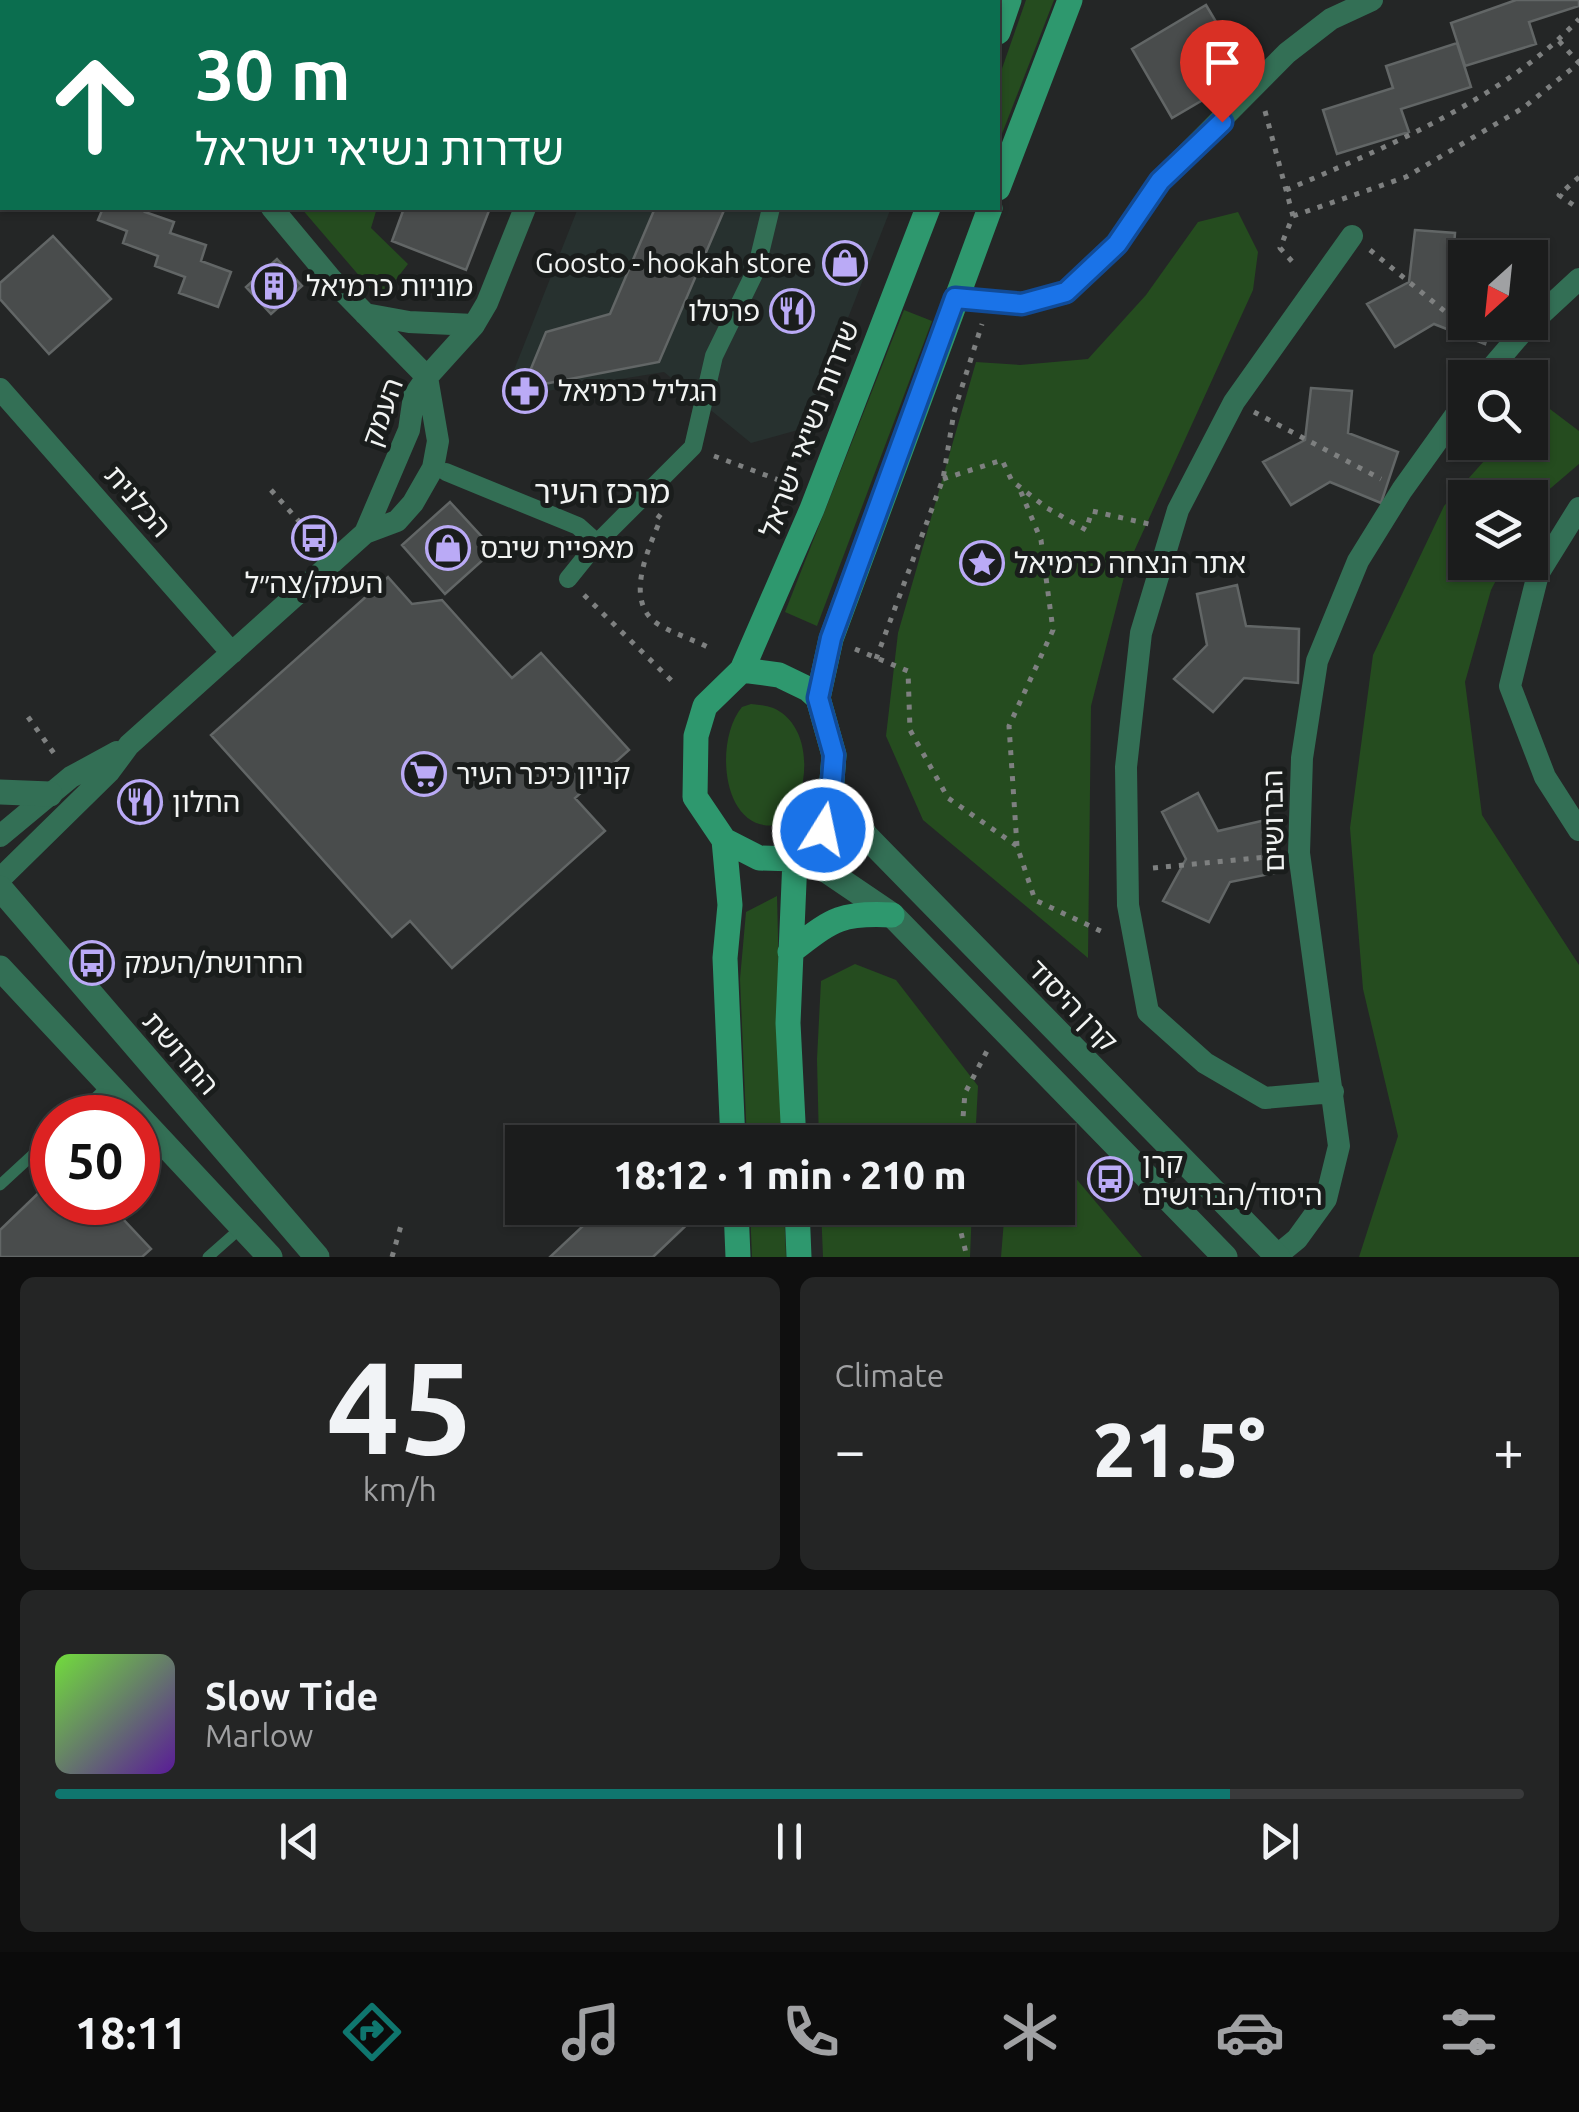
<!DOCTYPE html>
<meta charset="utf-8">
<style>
body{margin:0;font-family:Ubuntu,"Noto Sans Hebrew",sans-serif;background:#242525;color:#f1f3f6;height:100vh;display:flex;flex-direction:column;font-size:38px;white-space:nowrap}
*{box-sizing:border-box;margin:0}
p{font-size:32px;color:#a0a1a3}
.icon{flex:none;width:55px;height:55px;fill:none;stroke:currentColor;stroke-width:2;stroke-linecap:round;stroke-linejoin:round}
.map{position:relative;height:1257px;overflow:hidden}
.panel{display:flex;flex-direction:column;gap:20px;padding:20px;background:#0f0f0f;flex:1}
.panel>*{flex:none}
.hud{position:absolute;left:0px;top:0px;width:1000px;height:210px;box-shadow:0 2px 8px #0004,0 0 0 2px #393a3b;background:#0b6e4f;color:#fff;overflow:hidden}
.needle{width:65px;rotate:207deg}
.buttons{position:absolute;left:1448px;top:240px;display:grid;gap:20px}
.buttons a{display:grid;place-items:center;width:100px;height:100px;border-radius:0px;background:#1b1c1c;box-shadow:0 2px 8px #0004,0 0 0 2px #393a3b;font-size:50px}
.speed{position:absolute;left:30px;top:1095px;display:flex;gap:20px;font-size:50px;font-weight:700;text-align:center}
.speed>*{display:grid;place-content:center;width:130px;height:130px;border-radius:50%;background:#1b1c1c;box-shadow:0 2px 8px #0004,0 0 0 2px #393a3b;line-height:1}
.speed .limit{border:15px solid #d22;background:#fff;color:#111}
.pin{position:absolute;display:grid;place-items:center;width:85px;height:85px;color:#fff;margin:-102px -42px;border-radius:50% 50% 50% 0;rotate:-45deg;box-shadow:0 0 10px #0007}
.pin .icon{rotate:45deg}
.me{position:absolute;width:110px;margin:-55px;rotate:10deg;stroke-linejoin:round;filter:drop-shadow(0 0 8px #0008)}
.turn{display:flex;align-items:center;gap:35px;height:210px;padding:0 30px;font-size:45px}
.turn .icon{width:130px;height:130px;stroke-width:2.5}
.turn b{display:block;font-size:70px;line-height:85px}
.big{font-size:75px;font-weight:800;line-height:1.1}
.panel .tile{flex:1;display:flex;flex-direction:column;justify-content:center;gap:15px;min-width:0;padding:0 35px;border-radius:15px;background:#242525}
.panel .dial{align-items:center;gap:0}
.dial b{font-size:130px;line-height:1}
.song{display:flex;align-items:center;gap:30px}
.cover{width:120px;height:120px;border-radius:15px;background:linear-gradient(135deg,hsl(100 70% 55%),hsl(270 70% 35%))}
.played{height:10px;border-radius:5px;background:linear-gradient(90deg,#0f766e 80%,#393a3b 80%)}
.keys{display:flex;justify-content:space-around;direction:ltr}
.heat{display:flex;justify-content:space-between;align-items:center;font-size:55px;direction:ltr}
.panel .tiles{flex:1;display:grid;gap:20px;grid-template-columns:1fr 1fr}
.tile:last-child{grid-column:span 2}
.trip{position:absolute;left:505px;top:1125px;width:570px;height:100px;border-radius:0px;background:#1b1c1c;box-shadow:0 2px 8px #0004,0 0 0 2px #393a3b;font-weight:800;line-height:100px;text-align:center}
.menu{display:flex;height:160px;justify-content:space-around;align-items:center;background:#0b0b0b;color:#a0a1a3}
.menu .icon{width:70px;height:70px}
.menu .on{color:#0f766e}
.menu b{font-size:45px;color:#f1f3f6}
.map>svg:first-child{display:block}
.built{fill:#27312f}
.green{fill:#254c1f}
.building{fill:#494c4c;stroke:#626666;stroke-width:2.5}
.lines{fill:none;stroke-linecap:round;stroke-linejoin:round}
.path{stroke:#7e8080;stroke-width:5;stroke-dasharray:5 8;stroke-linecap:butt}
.service{stroke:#336f55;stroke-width:11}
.pedestrian{stroke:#336f55;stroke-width:18}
.minor{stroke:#336f55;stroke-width:22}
.tertiary{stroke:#336f55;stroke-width:25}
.secondary{stroke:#2e986e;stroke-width:25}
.route-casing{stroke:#114b97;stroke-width:25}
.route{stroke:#1a73e8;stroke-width:18}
.labels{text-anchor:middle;stroke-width:10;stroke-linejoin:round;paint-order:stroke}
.poi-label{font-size:28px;fill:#f1f3f2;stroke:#1a1d1c;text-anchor:start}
.street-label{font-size:28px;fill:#f1f3f2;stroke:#1a1d1c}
.quarter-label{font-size:32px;fill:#f1f3f2;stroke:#1a1d1c}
</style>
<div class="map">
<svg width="1579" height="1257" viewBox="0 0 1579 1257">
<rect width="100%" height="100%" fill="#242626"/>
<path class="built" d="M578,208H891L805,428L751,443L664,372L503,398Z"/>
<path class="green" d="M1026,0H1054L998,144V80Z
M301,208H377L371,228L408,264L380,300Z
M1238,212L1258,252L1253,290L1126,569L1091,706L1088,958L923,820L886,736L898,633L976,362L1020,365L1088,359L1146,295L1198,222Z
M904,310L932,321L817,626L785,612Z
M1538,400L1579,431V464L1538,499L1530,514V498H1465V562L1505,563L1491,590L1465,682L1482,815L1579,965V1257H1359L1398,1136L1363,989L1350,828L1373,655L1444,506L1500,443L1530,442V409Z
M751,704C762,705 773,706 782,713C814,737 808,794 786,823C723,843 712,743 742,707Z
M777,896L783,1142H747L740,979L746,912Z
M855,964L896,980L978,1086L975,1142H819L817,1059L821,981Z
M1058,1157L1142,1257H1001L1005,1208H1058Z
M750,1208H784L786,1257H752Z
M821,1208H972L970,1257H823Z"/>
<path class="building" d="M199,0H300L306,2H206Z
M1516,0H1579V6L1529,22L1536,44L1465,66L1451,23Z
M1206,5L1247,74L1172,118L1132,49Z
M1457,43L1471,87L1401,109L1409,132L1337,154L1323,110L1393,88L1386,66Z
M103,208H147L145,212L174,222L170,233L206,245L201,261L231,272L218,307L179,293L185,277L155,266L158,256L123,243L127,231L98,220Z
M404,208H490L466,270L392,241Z
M655,208H725L659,362L523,388L546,332L610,314Z
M1415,230L1455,233L1452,275L1465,280V322H1492L1485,344L1434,324L1395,347L1367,304L1409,282Z
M53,236L111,299L49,354L0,299V283Z
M277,259L302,286L271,314L246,287Z
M1311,388L1352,391L1348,433L1398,452L1381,503L1330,482L1291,505L1263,462L1305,440Z
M450,502L494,550L445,594L402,545Z
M388,577L412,604L442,600L512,678L541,653L629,750L575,798L605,831L452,968L410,921L392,937L211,735Z
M1237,585L1246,626L1299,629L1298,683L1244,678L1213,712L1174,679L1207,645L1197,594Z
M141,781L162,805L140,824L119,800Z
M1198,793L1218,831L1270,819L1284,871L1230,882L1209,922L1163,901L1186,859L1162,812Z
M52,1180V1202H107L151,1249L142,1257H0V1230Z
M602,1208H689L697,1215L653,1257H550Z"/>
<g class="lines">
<path class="path" d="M562,0L570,2
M758,0L760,2
M19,2L21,0
M396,2L397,0
M528,2L529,0
M0,33L2,29
M1559,41L1579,63
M1265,111L1293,216L1280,248L1297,267
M1579,177L1559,195L1579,209
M1286,190C1385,148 1505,98 1579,19
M1293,216L1406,177L1523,108L1579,63
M1370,250L1481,341
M1254,412L1381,479
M714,456L787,483
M943,479L1002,460L1012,481L1047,508L1086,530L1092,511L1149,524
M271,490L305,528
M657,515L661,518C649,548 621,604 661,626C677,635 695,640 711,649
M584,595L676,685
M855,649L908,671L910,730L948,798L1017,846L1035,900L1107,934
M876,659L943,479L954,412L982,324
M28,717L58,759
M1017,846L1009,726L1053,630L1041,540L1018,485
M1153,868L1276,856
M961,1142L965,1093L987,1051
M138,1197L143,1193
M955,1208L967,1257
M115,1211L128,1202
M392,1257L402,1222"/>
<path class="service" d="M74,1118L109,1085
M0,1185L52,1137
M208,1257L242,1227"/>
<path class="pedestrian" d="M348,2L349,0
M883,2L884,0
M446,472L578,526L597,543
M568,579L597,543L693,447L714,356L756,270L771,208"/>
<path class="minor" d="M90,0L92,2
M606,2L607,0
M272,208L332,280L427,377
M955,298L1022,303L1066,293L1117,244L1160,181L1287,53L1331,19L1372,0
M365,314L409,322L474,325
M1483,378L1524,330L1579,279
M0,389L232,653
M1579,508L1538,574L1510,686L1545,777L1579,830
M365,533L409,430L414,396L427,377L474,325L487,303L525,208
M0,836L71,777L117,752
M0,879L109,772L129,745L365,533L397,521L413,503L433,468L438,441L427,377
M1333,1092L1265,1098L1205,1063L1148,1012L1128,905L1126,767L1141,633L1178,510L1234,402L1352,236
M1275,1257L1297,1239L1326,1199L1339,1146L1299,853L1302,758L1317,661L1358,561L1402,490L1465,402"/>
<path class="tertiary" d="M831,789L866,836L1278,1257
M0,792L50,794
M805,856L892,915L1225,1257
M0,888L317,1257
M0,968L270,1257"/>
<path class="secondary" d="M998,32L1009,0
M998,188L1070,0
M742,670L779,675L808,689L818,698L834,755L830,806L823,830L805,856L795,859L759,858L724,840L695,797L696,736L705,706L742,670L812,509L928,208
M818,698L831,639L990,208
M724,840L730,905L725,958L733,1142
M790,952C831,921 838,912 892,915
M794,1142L788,1023L795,859
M736,1208L738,1257
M797,1208L799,1257"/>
</g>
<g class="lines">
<g class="route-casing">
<path id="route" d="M823,830L830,806L834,755L818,698L831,638L955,298L1022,304L1066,292L1117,244L1160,181L1222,122"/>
</g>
<use href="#route" class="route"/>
</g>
<defs>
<g id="shop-ring" transform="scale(2.25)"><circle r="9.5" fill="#1a1d1c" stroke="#baaaf6" stroke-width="1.5"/><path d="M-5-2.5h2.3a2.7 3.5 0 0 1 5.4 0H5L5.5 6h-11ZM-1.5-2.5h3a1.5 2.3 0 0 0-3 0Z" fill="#baaaf6"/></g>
<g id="building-ring" transform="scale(2.25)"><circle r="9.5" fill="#1a1d1c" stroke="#baaaf6" stroke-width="1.5"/><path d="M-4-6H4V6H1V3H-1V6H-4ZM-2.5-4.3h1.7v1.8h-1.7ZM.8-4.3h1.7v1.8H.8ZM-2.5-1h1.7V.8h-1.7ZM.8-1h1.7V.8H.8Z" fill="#baaaf6"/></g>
<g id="restaurant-ring" transform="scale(2.25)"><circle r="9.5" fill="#1a1d1c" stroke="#baaaf6" stroke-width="1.5"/><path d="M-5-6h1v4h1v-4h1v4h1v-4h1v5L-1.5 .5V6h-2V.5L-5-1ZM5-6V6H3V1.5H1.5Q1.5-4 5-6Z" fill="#baaaf6"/></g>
<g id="pharmacy-ring" transform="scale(2.25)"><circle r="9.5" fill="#1a1d1c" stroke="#baaaf6" stroke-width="1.5"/><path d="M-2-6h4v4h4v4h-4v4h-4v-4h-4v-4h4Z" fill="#baaaf6"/></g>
<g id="bus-ring" transform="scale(2.25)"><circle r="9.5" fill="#1a1d1c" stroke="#baaaf6" stroke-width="1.5"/><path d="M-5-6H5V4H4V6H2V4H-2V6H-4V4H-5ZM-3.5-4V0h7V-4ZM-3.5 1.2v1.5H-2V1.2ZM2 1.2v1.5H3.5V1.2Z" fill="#baaaf6"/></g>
<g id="sight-ring" transform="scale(2.25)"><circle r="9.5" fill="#1a1d1c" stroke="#baaaf6" stroke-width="1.5"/><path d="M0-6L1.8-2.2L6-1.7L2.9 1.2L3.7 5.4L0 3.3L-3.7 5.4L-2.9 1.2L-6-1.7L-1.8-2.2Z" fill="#baaaf6"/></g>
<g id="supermarket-ring" transform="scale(2.25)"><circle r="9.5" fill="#1a1d1c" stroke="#baaaf6" stroke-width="1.5"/><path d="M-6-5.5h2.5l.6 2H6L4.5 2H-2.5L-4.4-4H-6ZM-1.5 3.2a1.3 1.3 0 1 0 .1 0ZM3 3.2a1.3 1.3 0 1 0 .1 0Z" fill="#baaaf6"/></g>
</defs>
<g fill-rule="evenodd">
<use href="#shop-ring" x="845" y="263"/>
<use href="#building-ring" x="274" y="286"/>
<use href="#restaurant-ring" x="792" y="311"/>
<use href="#pharmacy-ring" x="525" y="391"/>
<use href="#bus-ring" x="314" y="538"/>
<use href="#shop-ring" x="448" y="548"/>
<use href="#sight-ring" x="982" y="563"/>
<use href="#supermarket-ring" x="424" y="774"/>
<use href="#restaurant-ring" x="140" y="802"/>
<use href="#bus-ring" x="92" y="963"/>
<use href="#bus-ring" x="1110" y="1179"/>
</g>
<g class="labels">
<g class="poi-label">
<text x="812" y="273" text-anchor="end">Goosto - hookah store</text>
<text x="306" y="296">מוניות כרמיאל</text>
<text x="760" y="321" text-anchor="end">פרטלו</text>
<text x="558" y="401">הגליל כרמיאל</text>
<text x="480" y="558">מאפיית שיבס</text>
<text x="1014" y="573">אתר הנצחה כרמיאל</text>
<text x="314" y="593" text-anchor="middle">העמק/צה״ל</text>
<text x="456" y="784">קניון כיכר העיר</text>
<text x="172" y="812">החלון</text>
<text x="124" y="973">החרושת/העמק</text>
<text x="1142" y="1173">קרן<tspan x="1142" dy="32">היסוד/הברושים</tspan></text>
</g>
<g class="street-label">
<text transform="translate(382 412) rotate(-70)" y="10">העמק</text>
<text transform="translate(809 429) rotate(-69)" y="10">שדרות נשיאי ישראל</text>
<text transform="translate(138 501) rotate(49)" y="10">הכלנית</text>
<text transform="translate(1273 821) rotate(-91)" y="10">הברושים</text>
<text transform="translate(1073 1005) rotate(46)" y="10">קרן היסוד</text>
<text transform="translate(181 1053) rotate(49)" y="10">החרושת</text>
</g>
<g class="quarter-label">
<text x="602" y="503">מרכז העיר</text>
</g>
</g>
</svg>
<div class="buttons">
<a><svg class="needle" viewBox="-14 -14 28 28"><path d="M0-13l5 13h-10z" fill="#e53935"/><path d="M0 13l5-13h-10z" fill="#a0a1a3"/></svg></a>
<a><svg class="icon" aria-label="search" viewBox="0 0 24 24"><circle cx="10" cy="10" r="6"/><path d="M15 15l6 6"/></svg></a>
<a><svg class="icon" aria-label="layers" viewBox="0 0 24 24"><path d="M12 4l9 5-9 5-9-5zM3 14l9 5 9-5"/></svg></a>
</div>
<div class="speed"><div class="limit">50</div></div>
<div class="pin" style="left:1222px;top:122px;background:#d93025"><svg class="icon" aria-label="arrive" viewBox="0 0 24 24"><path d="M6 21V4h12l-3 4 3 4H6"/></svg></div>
<svg class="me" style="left:823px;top:830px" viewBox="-20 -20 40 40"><circle r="17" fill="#1a73e8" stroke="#fff" stroke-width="3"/><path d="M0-11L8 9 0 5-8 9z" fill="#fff"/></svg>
<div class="trip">18:12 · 1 min · 210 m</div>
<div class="hud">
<div class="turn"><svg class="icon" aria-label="ahead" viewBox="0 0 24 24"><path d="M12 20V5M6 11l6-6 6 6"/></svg><div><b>30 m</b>שדרות נשיאי ישראל</div></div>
</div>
</div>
<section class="panel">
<div class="tiles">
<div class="tile dial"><b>45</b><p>km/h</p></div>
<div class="tile"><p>Climate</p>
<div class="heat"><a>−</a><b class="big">21.5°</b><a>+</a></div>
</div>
<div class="tile">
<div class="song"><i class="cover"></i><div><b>Slow Tide</b><p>Marlow</p></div></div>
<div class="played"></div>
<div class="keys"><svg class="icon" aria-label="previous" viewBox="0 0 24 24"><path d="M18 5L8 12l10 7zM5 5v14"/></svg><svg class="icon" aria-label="pause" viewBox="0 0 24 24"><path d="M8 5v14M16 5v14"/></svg><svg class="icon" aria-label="next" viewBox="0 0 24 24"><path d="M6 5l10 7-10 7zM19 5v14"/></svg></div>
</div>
</div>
</section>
<nav class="menu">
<b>18:11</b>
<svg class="icon on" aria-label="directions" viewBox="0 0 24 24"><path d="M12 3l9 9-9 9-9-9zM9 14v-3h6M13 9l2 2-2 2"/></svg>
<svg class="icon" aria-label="music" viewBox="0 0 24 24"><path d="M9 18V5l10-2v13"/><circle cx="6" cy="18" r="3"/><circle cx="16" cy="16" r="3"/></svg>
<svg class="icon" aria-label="phone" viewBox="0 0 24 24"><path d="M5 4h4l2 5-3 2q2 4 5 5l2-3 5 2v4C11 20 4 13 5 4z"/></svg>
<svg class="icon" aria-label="climate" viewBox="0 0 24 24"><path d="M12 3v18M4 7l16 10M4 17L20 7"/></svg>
<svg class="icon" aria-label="car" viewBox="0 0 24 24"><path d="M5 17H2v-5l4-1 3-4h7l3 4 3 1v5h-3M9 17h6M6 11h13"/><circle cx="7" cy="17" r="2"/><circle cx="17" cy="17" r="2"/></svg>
<svg class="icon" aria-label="filters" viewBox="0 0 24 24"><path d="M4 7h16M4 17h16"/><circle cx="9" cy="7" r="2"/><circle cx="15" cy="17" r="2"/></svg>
</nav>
